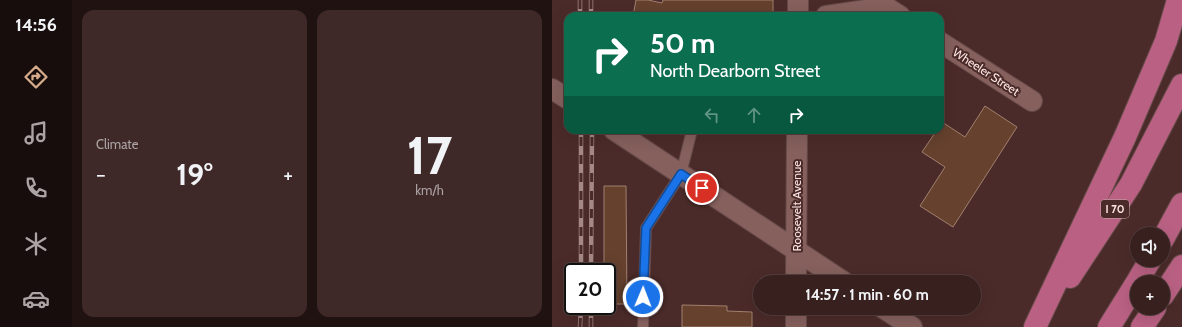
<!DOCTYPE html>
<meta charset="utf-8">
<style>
body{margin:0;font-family:Cabin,sans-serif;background:#3f2828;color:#f1f3f6;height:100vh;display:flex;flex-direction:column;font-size:15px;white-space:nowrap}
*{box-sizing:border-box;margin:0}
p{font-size:13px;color:#aba3a4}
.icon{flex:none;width:22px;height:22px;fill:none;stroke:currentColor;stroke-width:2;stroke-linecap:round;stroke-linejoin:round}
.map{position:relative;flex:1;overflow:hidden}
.sheet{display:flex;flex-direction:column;gap:10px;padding:10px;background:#1f1211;width:480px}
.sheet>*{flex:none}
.guide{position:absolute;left:12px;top:12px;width:380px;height:122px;border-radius:12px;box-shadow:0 4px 16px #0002,0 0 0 1px #523e3d;background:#0b6e4f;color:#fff;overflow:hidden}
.fabs{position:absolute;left:578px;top:227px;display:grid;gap:8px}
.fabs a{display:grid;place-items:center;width:40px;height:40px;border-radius:50%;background:#38201f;box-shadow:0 4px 16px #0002,0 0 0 1px #523e3d;font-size:20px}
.speed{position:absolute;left:12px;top:263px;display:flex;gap:8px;font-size:20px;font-weight:700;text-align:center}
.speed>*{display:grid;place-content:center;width:52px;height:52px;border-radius:50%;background:#38201f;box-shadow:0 4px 16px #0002,0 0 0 1px #523e3d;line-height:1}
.speed .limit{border:2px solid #111;border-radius:6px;background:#fff;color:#111}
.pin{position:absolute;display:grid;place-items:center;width:34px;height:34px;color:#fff;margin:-17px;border:2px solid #fff;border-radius:50%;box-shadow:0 1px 4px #0007}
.me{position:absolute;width:44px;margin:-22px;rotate:1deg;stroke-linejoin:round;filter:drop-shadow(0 0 3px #0008)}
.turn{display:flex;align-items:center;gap:14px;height:84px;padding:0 20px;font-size:18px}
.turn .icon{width:52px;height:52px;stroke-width:2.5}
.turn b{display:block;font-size:28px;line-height:34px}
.lanes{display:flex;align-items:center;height:38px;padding:0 20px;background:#0003;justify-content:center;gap:20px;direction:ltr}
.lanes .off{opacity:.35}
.big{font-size:30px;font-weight:800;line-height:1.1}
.sheet .tile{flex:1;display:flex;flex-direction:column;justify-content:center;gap:6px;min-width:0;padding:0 14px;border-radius:12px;background:#3f2828}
.sheet .dial{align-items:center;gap:0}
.dial b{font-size:52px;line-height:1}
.heat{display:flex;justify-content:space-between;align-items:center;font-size:22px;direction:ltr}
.sheet .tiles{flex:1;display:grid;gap:10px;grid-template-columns:repeat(2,1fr)}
.trip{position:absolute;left:201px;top:275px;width:228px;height:40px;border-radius:20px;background:#38201f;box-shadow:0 4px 16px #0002,0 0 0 1px #523e3d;font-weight:800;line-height:40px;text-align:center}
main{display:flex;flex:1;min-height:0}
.tab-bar{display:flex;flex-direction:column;width:72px;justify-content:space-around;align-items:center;background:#160d0c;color:#aba3a4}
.tab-bar .icon{width:28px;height:28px}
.tab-bar .selected{color:#d6ab8b}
.tab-bar b{font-size:18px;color:#f1f3f6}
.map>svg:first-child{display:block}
.building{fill:#65412e;stroke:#a1806e}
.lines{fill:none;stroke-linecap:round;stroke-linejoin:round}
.service-casing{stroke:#654948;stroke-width:12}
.minor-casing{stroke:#654948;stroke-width:22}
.motorway-casing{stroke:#654948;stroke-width:24}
.service{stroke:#85605d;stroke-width:10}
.minor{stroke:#85605d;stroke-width:20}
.motorway{stroke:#ba6183;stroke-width:22}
.rail-casing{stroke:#a48987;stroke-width:4.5}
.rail{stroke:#4b2b29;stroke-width:3;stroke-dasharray:9;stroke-linecap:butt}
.route-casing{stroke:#114b97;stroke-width:10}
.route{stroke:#1a73e8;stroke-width:7}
.labels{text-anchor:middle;stroke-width:4;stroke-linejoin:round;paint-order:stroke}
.shield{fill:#4b2b29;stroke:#c6adab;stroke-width:1}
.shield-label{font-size:11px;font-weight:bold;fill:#fbe5e3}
.street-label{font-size:12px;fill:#fbe5e3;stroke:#4b2b29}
</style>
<main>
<nav class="tab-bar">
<b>14:56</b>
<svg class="icon selected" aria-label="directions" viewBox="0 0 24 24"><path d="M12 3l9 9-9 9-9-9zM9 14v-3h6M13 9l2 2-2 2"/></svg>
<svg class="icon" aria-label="music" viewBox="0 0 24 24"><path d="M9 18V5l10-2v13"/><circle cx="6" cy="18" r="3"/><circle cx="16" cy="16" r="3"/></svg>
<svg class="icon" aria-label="phone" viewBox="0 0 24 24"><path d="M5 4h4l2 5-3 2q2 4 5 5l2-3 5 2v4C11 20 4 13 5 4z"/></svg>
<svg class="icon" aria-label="climate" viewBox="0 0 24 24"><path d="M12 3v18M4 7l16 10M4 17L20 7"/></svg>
<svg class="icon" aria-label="car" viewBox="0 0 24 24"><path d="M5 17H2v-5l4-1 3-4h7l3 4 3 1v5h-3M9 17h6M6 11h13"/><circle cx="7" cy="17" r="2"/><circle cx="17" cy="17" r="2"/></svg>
</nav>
<section class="sheet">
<div class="tiles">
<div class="tile"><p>Climate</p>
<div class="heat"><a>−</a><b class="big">19°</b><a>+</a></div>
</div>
<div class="tile dial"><b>17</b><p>km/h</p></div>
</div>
</section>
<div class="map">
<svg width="630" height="327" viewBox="0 0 630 327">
<rect width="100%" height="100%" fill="#4b2b29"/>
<path class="building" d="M84,0H96L110,3L111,0H221V16H81Z
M433,106L465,127L401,227L368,206L393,167L370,152L385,130H388V125L390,122L413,137Z
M52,186H74L75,304H55V272H52Z
M130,305L175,306V311L200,312V327H130Z"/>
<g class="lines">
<g class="service-casing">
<path id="service" d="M91,327L94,228L129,174L140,130"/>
</g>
<g class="minor-casing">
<path id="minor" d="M246,0V16
M274,16L334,7L348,16
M388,42L480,101
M0,89L16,99
M62,130L292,282
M244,282L245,130
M244,308V327
M331,308L360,327"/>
</g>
<g class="motorway-casing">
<path id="motorway" d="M611,239L630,204
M518,277L579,184L630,85
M585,282L598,260
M611,295L630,266
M483,327L573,137L614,41L626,0
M557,327L585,282
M590,327L603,308"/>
</g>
<use href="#service" class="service"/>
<use href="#minor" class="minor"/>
<use href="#motorway" class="motorway"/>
<g class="rail-casing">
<path id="rail" d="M28,0V16
M39,0V16
M29,272V130
M39,272L40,130
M28,327L29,306
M39,327V306"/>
</g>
<use href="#rail" class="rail"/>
</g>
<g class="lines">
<g class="route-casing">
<path id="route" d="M91,297L94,228L129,174L150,188"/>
</g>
<use href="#route" class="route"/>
</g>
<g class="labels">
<rect class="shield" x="549" y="200" width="28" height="18" rx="3"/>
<g class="shield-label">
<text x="563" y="213">I 70</text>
</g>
<g class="street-label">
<text transform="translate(434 72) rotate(33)" y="4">Wheeler Street</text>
<text transform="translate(245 206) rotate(-90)" y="4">Roosevelt Avenue</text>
</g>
</g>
</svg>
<div class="fabs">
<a><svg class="icon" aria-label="sound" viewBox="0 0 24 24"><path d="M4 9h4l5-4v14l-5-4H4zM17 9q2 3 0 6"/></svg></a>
<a>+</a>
</div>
<div class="speed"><div class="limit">20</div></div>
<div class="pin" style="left:150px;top:188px;background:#d93025"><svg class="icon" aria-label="arrive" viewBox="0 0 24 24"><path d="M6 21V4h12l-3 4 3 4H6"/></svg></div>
<svg class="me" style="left:91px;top:297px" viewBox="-20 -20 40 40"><circle r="17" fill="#1a73e8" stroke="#fff" stroke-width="3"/><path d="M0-11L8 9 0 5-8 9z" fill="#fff"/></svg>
<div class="trip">14:57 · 1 min · 60 m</div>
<div class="guide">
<div class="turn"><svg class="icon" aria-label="right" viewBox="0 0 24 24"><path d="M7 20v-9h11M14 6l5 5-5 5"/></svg><div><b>50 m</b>North Dearborn Street</div></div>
<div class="lanes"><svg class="icon off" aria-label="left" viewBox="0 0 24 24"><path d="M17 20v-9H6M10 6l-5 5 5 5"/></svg><svg class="icon off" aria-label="ahead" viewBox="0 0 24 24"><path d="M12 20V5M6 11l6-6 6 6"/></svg><svg class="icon" aria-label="right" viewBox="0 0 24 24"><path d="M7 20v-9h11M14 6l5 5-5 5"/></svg></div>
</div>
</div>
</main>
